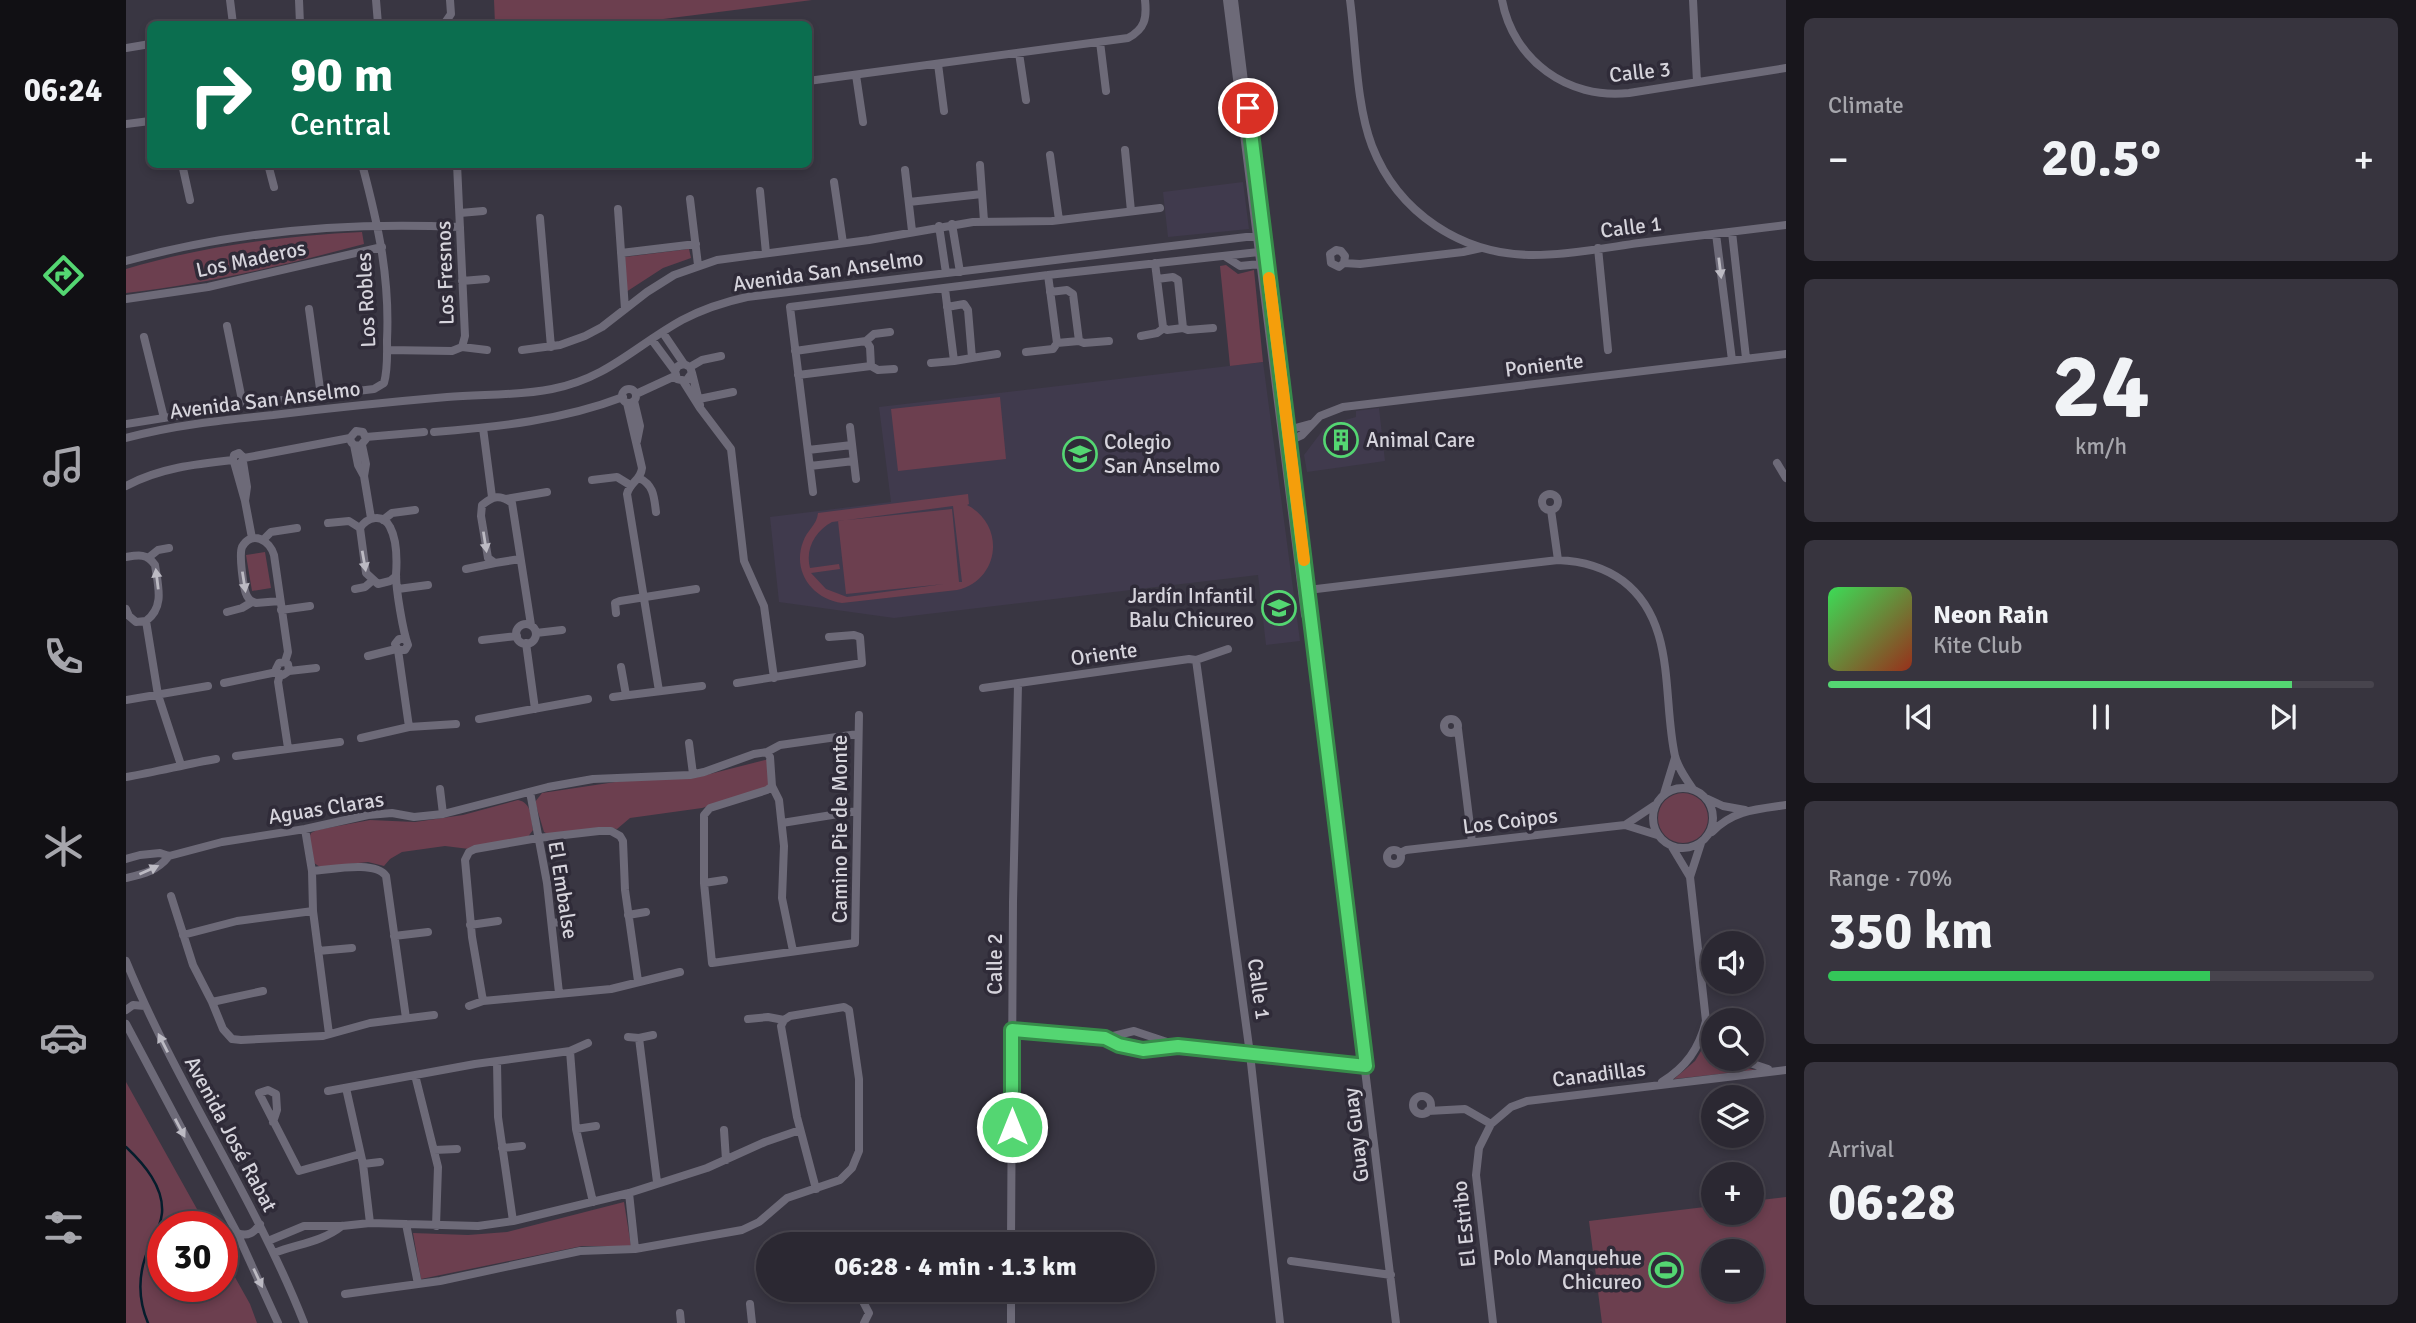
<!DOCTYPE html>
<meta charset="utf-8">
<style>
body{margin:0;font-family:Signika,sans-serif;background:#37343e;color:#f1f3f6;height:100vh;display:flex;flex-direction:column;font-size:26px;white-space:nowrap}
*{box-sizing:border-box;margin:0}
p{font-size:23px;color:#a6a6ac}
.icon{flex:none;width:38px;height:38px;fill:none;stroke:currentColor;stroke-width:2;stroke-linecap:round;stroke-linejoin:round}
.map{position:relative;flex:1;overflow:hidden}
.details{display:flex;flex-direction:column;gap:18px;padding:18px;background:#18161c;width:630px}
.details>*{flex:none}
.hud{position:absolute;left:21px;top:21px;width:665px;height:147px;border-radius:10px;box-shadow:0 4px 10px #0003,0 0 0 2px #47444d;background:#0b6e4f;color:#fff;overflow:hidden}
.fabs{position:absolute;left:1575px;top:931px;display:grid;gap:14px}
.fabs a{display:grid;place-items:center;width:63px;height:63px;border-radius:50%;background:#2b2832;box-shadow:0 4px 10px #0003,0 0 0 2px #47444d;font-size:35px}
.speed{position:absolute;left:21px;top:1211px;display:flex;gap:14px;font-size:35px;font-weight:700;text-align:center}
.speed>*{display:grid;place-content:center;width:91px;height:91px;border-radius:50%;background:#2b2832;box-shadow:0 4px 10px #0003,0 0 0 2px #47444d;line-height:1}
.speed .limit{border:10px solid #d22;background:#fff;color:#111}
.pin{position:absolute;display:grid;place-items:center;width:60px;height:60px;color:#fff;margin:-30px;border:4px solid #fff;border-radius:50%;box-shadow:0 2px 7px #0007}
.me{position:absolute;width:77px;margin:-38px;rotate:0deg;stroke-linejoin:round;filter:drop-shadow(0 0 5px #0008)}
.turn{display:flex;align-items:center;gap:24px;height:147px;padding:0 28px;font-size:32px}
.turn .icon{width:91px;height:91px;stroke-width:2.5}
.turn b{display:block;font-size:49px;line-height:60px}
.big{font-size:52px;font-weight:700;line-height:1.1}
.details .card{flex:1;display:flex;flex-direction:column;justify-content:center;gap:10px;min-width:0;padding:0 24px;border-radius:10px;background:#37343e}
.details .dial{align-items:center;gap:0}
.dial b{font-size:91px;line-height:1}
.song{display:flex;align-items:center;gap:21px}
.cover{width:84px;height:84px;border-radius:10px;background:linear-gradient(135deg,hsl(130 70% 55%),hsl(10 70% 35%))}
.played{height:7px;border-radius:4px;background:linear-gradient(90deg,#54d672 85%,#47444d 85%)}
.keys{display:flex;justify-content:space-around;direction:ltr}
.heat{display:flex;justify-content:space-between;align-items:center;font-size:38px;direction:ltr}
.charge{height:10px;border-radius:5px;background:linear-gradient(90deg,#34c759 70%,#47444d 0)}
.trip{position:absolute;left:630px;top:1232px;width:399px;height:70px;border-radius:35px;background:#2b2832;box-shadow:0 4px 10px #0003,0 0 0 2px #47444d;font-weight:700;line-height:70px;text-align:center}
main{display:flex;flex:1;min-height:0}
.tab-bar{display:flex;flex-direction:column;width:126px;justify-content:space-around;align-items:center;background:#111014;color:#a6a6ac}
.tab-bar .icon{width:49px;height:49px}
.tab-bar .selected{color:#54d672}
.tab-bar b{font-size:32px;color:#f1f3f6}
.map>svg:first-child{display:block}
.built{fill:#403a4d}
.green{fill:#6c3f4f;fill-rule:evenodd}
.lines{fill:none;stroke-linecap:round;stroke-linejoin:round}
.stream{stroke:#051d2c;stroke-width:2.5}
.minor{stroke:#6d6a78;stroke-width:8}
.oneway{fill:#bcbac3}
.route-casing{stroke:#378b4a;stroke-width:18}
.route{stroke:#54d672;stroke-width:12}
.slow{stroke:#f59e0b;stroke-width:12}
.labels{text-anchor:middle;stroke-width:7;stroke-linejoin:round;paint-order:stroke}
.street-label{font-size:21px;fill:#d6d4dc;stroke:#2f2b38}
.poi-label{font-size:21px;fill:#d6d4dc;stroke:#2f2b38;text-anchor:start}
</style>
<main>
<nav class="tab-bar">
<b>06:24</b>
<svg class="icon selected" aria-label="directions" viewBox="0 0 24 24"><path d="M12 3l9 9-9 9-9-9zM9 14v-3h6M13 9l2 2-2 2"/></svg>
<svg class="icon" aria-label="music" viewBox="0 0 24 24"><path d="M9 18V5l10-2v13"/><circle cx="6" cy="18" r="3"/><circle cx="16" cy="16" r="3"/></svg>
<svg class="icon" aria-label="phone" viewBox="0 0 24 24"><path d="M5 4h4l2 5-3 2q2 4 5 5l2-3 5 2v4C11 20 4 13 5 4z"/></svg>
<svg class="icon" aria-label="climate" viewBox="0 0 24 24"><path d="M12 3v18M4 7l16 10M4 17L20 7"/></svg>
<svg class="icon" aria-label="car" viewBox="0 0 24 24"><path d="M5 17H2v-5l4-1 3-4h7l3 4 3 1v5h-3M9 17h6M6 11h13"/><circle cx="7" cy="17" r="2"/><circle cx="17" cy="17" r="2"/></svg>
<svg class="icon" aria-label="filters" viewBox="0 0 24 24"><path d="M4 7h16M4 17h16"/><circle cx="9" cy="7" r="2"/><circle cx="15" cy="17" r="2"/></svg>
</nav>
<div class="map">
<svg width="1660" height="1323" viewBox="0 0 1660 1323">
<rect width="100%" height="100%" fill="#393642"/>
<path class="built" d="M1117,182L1123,229L1042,237L1037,192Z
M1137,362L1174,641L1140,645L1132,575L768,618L653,602L644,517L765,502L753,407Z
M1253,408L1259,461L1181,472L1178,455L1197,430L1205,424L1230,417V411Z"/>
<path class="green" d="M368,0H686L498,24H369Z
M236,232L238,244C159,265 81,284 0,293V269C77,246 156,236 236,232Z
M563,249L565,258L537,268L500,292L499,257Z
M1100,265L1112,274L1128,270L1137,362L1104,366L1094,266Z
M874,397L880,459L772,471L765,409Z
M842,494L843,504L841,505C880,525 874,580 831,590L716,603C686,599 666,571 677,542C681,530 691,525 692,513ZM827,506L836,582H833L826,509L712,521L720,594L818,584L721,597L700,589L685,573L714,569L713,564L684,568C679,549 689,531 706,522Z
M139,552L145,588L126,591L120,555Z
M639,760H641L644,788L576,808L504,818L491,829L485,828L424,835L418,832L409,802L416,793L496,781L580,775Z
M1532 818a25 25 0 1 1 50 0a25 25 0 1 1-50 0Z
M392,800C406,803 405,817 407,830L401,838L343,849L319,846L276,852L264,859L258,866L242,862L194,867L188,863L183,838L185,833L191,830L244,820L289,822L337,815Z
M1583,1038L1587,1044V1059C1603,1059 1614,1066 1629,1070L1548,1079L1569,1061Z
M0,1082L81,1227H37V1286H96V1254L124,1304L131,1323H0Z
M1660,1197V1323H1476L1463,1221L1587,1206V1213H1626V1201ZM1626,1251V1290H1587V1251Z
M498,1202L505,1246H456L295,1279L287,1233L342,1235L381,1232Z"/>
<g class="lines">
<path class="stream" d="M0,1147C18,1164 38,1187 36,1213C35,1224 30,1234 25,1243C12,1270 11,1297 22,1323"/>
<path class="minor" d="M104,0L107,24
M173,0L174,24
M250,0L252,24
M1101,0L1179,615
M1108,0L1270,1323
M1224,0C1230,45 1230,104 1246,146C1272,213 1336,255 1407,255C1442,255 1478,248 1513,243C1562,237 1611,231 1660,225
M1376,0C1387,60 1442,100 1503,93L1660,68
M1567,0L1571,82
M318,24L325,14L324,0
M974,42L980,91
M0,48L24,44
M893,53L900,100
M812,64L818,111
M730,75L737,122
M682,81L1002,38C1019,29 1021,18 1019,0
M0,124L24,121
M999,150L1005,211
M924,155L933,220
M56,164L64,200
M142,164L148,187
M854,165L858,221
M779,170L786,231
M708,182L717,243
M634,191L640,253
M564,199L572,265
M783,202L856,194
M492,209L499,309
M334,213L357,211
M414,218L425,347
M826,224L834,272
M813,226L820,273
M1606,232L1620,358
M1590,234L1606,360
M1472,248L1482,350
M495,253L570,244
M1100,257L1114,266L1134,264
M0,261C108,231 222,222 334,227
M1029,263L1037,327L1041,330L1057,328L1052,280L1047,277L1031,279
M1218,263L1219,256L1215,251L1210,250L1204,254L1205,263L1213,267L1218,263L1234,264L1337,252L1355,248
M922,275L931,343L953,341L947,294L941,290L924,292
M336,281L360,279
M819,289L828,361L846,358L842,310L838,304L821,307
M0,299L82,287L256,247
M183,309L195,396
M101,326L117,405
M1057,328L1062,330L1087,328
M537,333L558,364
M1015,336L1031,333L1038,328
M18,337L38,418
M526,340L549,371L551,379L560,381L566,373L564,367L558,364L552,366L549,371
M740,341L744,347L745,366
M953,341L958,343L983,341
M336,347L361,350
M261,350L326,351L336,347L339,336L331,164
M396,350L434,345L459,336L476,327L521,292L548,275L591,260L743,240L847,222L926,221L1034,208
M669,351L740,341L748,334L764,332
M900,352L927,349L931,343
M846,358L871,354
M805,363L828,361
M564,367L576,360L595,356
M566,373L574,405
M672,375L745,366L752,370L768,369
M557,381L574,408L605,449L618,561L638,606L648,678
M496 396a7 7 0 1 1 14 0a7 7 0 1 1-14 0Z
M510,394L549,376
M573,399L607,392
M508,401L514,426L511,441
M501,403L516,468C515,480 504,482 501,494L533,691
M0,424L132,403L248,389L258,383C262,369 261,354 261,340C264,277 252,224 236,164
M724,427L730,479
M357,428L366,497
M308,432C372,427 437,420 497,397
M1158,434L1162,430L1184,424
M240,437L298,432
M0,438C48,425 97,420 147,415C204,408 263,402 321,397C356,394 392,396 426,389C482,378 509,346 556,320C577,309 598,302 621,297L1137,235
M1163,441L1176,435L1194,416L1217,407L1660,354
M228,445L232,465L238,476
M236,445L240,464L238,476L245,518
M682,450L726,445
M118,458L224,438L230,431L237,432L240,439L235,445C229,447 225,444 224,438
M108,462L119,501L121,487L117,462
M1651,463L1660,478
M684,466L728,461
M513,478C528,485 528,497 530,512
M466,480L491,477L504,485
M0,486C33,468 70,464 107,460L109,464H114L118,458L113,453L108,455L107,460
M687,492L664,307L922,275L1133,252
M1416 502a8 8 0 1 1 16 0a8 8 0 1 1-16 0Z
M380,499L421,492
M119,501L126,538
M1425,510L1432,560
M257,520L266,513L289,510
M202,523L223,521L234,528
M138,539L145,532L171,528
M0,557C12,555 21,553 29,565C32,586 39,607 20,621L10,622L3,616L0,609
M22,558L32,550L43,548
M394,559L369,563L362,558L355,516L356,505C367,496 374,494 386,503L405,625
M340,569L369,563
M270,576L264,581L252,584L240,573L234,528C241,517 257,513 264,527C271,540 271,561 270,575C270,590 277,632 282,645L279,650H272
M229,589L239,587L246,581
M272,589L302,585
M1182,590L1432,560C1456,561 1478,567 1497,581C1551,622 1536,698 1549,756C1552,768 1560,779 1567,789
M154,601L130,603C125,601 124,601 121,596C117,589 113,554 116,547C126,529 144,541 148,555L162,652L159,662
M155,610L184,606
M101,612L116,608L126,602
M490,613L489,603L494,601L570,589
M20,621L32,695L55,765
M390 634a10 10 0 1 1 20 0a10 10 0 1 1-20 0Z
M410,633L436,630
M279,639H273L269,644L272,650L283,727
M356,640L391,636
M400,643L409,709
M242,656L270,649
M1070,660L1124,1054L1154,1323
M495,667L500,695
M163,671L190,668
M154,674L152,682L162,748
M98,683L151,672L157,675L163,671L162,664L159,662L153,663L150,669L151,672
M611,683L736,663L734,637L728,635L703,637
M857,688L1063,659L1070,660L1102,649
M487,697L576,686
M0,700L82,686
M1318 726a7 7 0 1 1 14 0a7 7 0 1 1-14 0Z
M353,719L462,699
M1332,729L1346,842
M235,738L283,727L330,724
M563,743L567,774
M641,752L644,757L646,786L653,800L658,846L656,898L667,951
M110,756L214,742
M0,777C31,772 60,764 90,759
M646,786L641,790L584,808L578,815V883L586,963L729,943L733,715
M1527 818a30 30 0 1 1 60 0a30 30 0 1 1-60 0Z
M314,789L317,814
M404,792L421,883L433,993
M1538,794L1549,758
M1582,799L1597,806L1619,810
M656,823L731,811
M1499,825L1529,805
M179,829L186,871L187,911L203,1034
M1586,832C1607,810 1632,809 1660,805
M1575,843L1564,877L1580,1021L1587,1034
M1546,847L1564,877
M1261 857a7 7 0 1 1 14 0a7 7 0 1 1-14 0Z
M1274,853L1280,850L1499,825L1531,835
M0,859L14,855L34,853L43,856L96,842L179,829L242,815L266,813L288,817L317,814L422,787L467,779L564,775L578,772L628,754L641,752L654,745L732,734
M186,871C204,870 249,860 260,876L280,1018
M0,878C18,874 31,871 43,856
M578,883L598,880
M45,896L67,965L86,1002L97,1029L106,1039L115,1040L197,1036L244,1023L308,1015
M502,915L520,912
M426,923L445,921
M344,925L372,921
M57,935L111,921L187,911
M268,936L302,932
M192,951L226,948
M0,961C51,1086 129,1198 178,1323
M357,1001L346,937L339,860L343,852L349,849L412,838L473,831H485L494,836L497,841L499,890L512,981
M86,1002L137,991
M343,1006L357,1001L485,989L554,972
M0,1010L7,1005L19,1006
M622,1019L642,1017L658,1020
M0,1024L111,1233L152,1323
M886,1029L979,1038L1003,1048L1017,1050L1052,1046L1240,1066
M502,1037L513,1038L527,1035
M513,1038L531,1182
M979,1038L1008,1031L1050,1045
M444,1051L450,1129L467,1202
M1612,1059L1642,1069
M371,1062L372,1117L387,1221
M289,1075L312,1167L310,1226
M1536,1082C1560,1067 1573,1049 1580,1021
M220,1088L237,1164L244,1223
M202,1091L349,1064L444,1051L462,1043
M1287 1105a9 9 0 1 1 18 0a9 9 0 1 1-18 0Z
M1302,1111L1339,1109L1365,1124L1385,1107L1401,1101L1660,1070
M147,1122L151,1110L150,1094L142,1090L133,1093L173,1171L234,1154
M1365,1124L1353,1148L1350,1175L1367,1323
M450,1129L470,1126
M598,1130L600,1160
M376,1148L396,1146
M308,1150L331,1149
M237,1164L254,1162
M503,1193L509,1249
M280,1224L292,1284
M111,1233C122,1237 128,1233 134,1224
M142,1241L178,1226H216L244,1223L352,1226L387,1221L503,1193L581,1168L639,1142L674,1130
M885,1244L887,902L892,685
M148,1253C171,1244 196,1242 216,1226
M1165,1261L1265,1275
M731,1290L743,1313L738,1323
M219,1294L314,1281L454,1251L509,1249L616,1230L633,1222L661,1198L714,1180L726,1168L733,1151V1079L723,1010L718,1007L664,1016L658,1020L655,1026L671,1117L690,1189
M624,1304L626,1323
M554,1313L555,1323
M885,1323V1290"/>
</g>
<defs><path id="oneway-solid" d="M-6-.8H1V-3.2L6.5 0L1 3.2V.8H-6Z" transform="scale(1.75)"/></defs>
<g class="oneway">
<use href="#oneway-solid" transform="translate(1594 268) rotate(83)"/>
<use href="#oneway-solid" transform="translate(359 542) rotate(81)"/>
<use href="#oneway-solid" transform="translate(238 561) rotate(80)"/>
<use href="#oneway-solid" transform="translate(31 579) rotate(-97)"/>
<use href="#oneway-solid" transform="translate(118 582) rotate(81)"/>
<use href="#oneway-solid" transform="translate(23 870) rotate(-24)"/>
<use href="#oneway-solid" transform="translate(37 1043) rotate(-117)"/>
<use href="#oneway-solid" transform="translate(54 1128) rotate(62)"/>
<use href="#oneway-solid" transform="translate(132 1278) rotate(65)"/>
</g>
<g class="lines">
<g class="route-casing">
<path id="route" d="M886,1127V1030L979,1038L993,1045L1017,1050L1052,1046L1240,1066L1122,108"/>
</g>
<use href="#route" class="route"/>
<path class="slow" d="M1143,278L1178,560"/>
</g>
<defs>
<g id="building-ring" transform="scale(1.75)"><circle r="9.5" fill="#2f2b38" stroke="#54d672" stroke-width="1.5"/><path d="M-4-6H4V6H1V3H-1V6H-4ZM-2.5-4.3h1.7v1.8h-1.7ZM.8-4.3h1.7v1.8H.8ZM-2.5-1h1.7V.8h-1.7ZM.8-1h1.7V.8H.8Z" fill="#54d672"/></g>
<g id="school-ring" transform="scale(1.75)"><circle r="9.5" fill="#2f2b38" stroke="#54d672" stroke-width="1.5"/><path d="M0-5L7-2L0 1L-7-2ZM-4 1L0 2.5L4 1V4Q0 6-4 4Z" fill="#54d672"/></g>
<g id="stadium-ring" transform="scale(1.75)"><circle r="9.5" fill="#2f2b38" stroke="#54d672" stroke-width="1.5"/><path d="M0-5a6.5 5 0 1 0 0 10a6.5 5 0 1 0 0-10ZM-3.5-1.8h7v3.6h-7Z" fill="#54d672"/></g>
</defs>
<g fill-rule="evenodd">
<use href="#building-ring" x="1215" y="440"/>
<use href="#school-ring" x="954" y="454"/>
<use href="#school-ring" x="1153" y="608"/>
<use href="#stadium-ring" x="1540" y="1270"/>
</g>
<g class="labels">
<g class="street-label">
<text transform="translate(1514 72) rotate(-6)" y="7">Calle 3</text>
<text transform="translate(1505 227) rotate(-7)" y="7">Calle 1</text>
<text transform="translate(125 259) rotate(-12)" y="7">Los Maderos</text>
<text transform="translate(702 271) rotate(-8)" y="7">Avenida San Anselmo</text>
<text transform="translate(319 273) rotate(-92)" y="7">Los Fresnos</text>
<text transform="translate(240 300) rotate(-93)" y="7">Los Robles</text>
<text transform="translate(1418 365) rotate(-7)" y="7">Poniente</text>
<text transform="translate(139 400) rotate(-7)" y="7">Avenida San Anselmo</text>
<text transform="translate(978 654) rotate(-8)" y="7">Oriente</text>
<text transform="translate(200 808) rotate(-9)" y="7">Aguas Claras</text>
<text transform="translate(1384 821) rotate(-7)" y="7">Los Coipos</text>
<text transform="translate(714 829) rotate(-90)" y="7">Camino Pie de Monte</text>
<text transform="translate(437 890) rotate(81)" y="7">El Embalse</text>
<text transform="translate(869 964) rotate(-90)" y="7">Calle 2</text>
<text transform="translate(1133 989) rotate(82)" y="7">Calle 1</text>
<text transform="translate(1473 1074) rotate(-7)" y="7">Canadillas</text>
<text transform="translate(105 1134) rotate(62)" y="7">Avenida José Rabat</text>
<text transform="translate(1230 1135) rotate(-97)" y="7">Guay Guay</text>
<text transform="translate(1338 1224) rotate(-96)" y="7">El Estribo</text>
</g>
<g class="poi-label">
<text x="1240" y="447">Animal Care</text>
<text x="978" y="449">Colegio<tspan x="978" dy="24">San Anselmo</tspan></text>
<text x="1128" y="603" text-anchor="end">Jardín Infantil<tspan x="1128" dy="24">Balu Chicureo</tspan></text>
<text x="1516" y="1265" text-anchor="end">Polo Manquehue<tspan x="1516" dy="24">Chicureo</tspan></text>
</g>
</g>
</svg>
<div class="fabs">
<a><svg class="icon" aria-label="sound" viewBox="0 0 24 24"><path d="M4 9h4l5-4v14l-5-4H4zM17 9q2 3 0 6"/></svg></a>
<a><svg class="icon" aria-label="search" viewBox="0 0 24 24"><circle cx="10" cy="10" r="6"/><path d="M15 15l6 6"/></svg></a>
<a><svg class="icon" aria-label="layers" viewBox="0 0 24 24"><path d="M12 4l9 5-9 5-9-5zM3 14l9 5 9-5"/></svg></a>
<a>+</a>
<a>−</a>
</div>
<div class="speed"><div class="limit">30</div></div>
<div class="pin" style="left:1122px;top:108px;background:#d93025"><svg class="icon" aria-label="arrive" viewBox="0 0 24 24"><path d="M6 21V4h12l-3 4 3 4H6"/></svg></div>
<svg class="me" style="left:886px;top:1127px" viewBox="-20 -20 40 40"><circle r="17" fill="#54d672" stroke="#fff" stroke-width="3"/><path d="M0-11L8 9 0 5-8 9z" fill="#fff"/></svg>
<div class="trip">06:28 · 4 min · 1.3 km</div>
<div class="hud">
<div class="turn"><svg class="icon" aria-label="right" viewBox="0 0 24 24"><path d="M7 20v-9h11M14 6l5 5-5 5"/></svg><div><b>90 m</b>Central</div></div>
</div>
</div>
<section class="details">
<div class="card"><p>Climate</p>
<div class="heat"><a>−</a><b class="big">20.5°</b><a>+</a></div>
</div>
<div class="card dial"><b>24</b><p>km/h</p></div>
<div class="card">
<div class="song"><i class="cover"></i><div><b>Neon Rain</b><p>Kite Club</p></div></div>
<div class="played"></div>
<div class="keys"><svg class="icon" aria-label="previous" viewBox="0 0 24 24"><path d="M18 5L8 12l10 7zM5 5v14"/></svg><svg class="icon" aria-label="pause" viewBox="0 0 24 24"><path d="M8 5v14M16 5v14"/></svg><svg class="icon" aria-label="next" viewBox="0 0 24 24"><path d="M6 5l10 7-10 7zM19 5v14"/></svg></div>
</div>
<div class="card"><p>Range · 70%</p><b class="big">350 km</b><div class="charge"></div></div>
<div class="card"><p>Arrival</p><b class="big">06:28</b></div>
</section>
</main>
